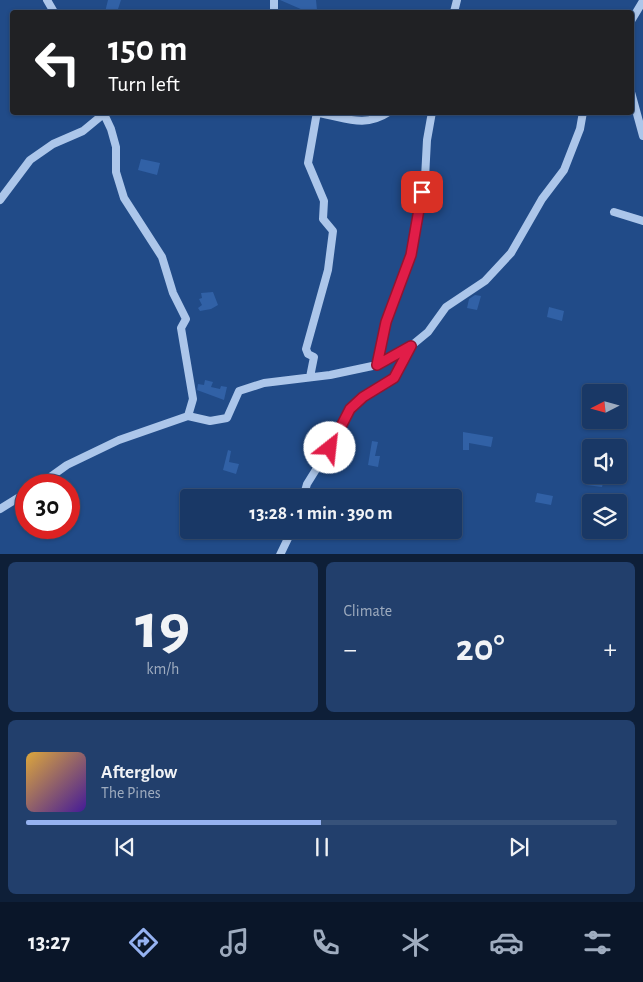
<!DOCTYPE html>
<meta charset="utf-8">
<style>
body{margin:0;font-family:"Alegreya Sans",sans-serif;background:#223f6c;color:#f1f3f6;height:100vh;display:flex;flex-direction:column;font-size:19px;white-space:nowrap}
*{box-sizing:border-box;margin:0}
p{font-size:16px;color:#9facbf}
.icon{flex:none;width:28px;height:28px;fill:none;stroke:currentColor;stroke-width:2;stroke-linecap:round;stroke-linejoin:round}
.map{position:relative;height:554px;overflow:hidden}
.details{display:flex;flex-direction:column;gap:8px;padding:8px;background:#0e1f38;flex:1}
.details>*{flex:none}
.hud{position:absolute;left:10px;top:10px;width:624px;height:105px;border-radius:5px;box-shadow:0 1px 4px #0004,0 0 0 1px #37527a;background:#202124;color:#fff;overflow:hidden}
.needle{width:32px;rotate:264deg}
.tools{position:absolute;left:582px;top:384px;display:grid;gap:10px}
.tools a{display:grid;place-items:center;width:45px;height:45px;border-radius:5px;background:#193866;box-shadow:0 1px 4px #0004,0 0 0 1px #37527a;font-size:25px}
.speed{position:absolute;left:15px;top:474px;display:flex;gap:10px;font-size:25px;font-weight:700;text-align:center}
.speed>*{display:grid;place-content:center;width:65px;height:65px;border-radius:50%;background:#193866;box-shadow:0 1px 4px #0004,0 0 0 1px #37527a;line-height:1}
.speed .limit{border:8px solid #d22;background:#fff;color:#111}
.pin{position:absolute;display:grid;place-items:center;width:42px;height:42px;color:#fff;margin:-21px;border-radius:10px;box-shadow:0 2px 8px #0006}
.me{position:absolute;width:55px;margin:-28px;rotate:29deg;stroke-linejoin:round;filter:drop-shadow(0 0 4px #0008)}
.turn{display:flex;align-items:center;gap:18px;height:105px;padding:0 15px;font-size:22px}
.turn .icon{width:65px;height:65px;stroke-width:2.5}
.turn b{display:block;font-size:35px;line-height:42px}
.big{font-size:38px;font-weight:700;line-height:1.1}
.details .widget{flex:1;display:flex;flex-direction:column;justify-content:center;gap:8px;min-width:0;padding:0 18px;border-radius:8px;background:#223f6c}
.details .dial{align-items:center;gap:0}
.dial b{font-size:65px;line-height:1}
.song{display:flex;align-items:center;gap:15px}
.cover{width:60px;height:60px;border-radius:8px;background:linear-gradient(135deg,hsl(40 70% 55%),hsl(260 70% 35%))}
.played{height:5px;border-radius:2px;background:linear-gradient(90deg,#95b2f1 50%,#37527a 50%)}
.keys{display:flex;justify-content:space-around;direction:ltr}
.heat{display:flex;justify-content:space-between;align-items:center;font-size:28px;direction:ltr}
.details .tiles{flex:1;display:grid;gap:8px;grid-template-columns:1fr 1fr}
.widget:last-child{grid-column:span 2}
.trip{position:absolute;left:180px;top:489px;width:282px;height:50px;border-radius:5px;background:#193866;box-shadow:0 1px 4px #0004,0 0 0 1px #37527a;font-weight:700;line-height:50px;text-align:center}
.dock{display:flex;height:80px;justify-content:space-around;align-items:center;background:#0a1629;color:#9facbf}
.dock .icon{width:35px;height:35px}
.dock .current{color:#95b2f1}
.dock b{font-size:22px;color:#f1f3f6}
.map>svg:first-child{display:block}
.building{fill:#3161a6}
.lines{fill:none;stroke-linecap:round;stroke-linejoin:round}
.minor{stroke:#acc6ea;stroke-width:8}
.route-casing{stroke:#92132f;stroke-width:12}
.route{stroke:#e11d48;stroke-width:9}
</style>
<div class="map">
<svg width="643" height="555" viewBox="0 0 643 555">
<rect width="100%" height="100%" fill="#214b88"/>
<path class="building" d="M108,0H121L117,12H105Z
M280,0H316L317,10H303Z
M141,159L160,163L157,175L138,170Z
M213,292L218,305L211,309L200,311L198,308L202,305L199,299L202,298L201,293Z
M475,295L481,296L477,310L467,308L469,299Z
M549,307L564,311L562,321L547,317Z
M205,380L213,382L211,387L220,389L221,386L227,387L224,400L197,390L198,384L204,385Z
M463,432L493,437L491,447L469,443V450H463Z
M372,441L378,442L375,456H380L378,467L368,465Z
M228,450L231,451L229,462L239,464L236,474L223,470Z
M588,475H605L602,487L586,485Z
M537,493L553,496L551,505L535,502Z"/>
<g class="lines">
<path class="minor" d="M47,0L54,12
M274,0V12
M454,12L457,0
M631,21L643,1
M631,92L643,136
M103,112L111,129L116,147V172L124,198L162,257L173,293L186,319L181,328L193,399L188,416
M318,113C345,117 363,129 389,112
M0,200L30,160L53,144L83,131L106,112
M614,212L643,221
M377,365L385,322L411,255L425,178L427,140L432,112
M310,377L314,357L308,354L306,349L328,270L333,231L323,219L324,201L308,163L317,112
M39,485L67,465L119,440L188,416L210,421L227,418L239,391L264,383L330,375L377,365L411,346L428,332L446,307L485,281L511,253L542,199L564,170L580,129L583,112
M303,498L307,484L340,431L350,409L363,397L394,379L411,346
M0,509L26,493
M280,555L292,530"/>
</g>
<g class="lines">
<g class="route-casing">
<path id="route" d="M330,448L350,409L363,397L394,378L411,346L377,365L386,322L411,255L422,192"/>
</g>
<use href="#route" class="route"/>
</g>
</svg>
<div class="tools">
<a><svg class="needle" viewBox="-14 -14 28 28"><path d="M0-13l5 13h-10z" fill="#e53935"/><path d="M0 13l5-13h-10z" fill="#9facbf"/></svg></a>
<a><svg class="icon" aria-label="sound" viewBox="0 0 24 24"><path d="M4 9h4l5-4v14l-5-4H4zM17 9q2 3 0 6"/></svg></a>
<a><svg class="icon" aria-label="layers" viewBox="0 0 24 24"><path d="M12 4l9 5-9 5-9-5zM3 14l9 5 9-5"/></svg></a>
</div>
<div class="speed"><div class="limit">30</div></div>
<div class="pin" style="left:422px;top:192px;background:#d93025"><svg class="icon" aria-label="arrive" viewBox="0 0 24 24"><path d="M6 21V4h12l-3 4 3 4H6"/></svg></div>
<svg class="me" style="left:330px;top:448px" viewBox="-20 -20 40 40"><circle r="19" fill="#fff"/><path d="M0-13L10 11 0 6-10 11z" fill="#e11d48"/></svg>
<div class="trip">13:28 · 1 min · 390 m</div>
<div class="hud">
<div class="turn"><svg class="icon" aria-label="left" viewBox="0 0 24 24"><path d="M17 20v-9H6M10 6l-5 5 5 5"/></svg><div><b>150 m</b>Turn left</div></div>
</div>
</div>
<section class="details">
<div class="tiles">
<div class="widget dial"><b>19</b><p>km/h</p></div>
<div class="widget"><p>Climate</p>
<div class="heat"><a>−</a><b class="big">20°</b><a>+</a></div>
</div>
<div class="widget">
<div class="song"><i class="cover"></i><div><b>Afterglow</b><p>The Pines</p></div></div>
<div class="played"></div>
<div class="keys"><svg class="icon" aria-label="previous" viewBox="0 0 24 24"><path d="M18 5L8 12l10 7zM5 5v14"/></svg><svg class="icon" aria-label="pause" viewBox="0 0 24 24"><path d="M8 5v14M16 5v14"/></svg><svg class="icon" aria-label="next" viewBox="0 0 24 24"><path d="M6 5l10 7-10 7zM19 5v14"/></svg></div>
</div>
</div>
</section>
<nav class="dock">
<b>13:27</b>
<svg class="icon current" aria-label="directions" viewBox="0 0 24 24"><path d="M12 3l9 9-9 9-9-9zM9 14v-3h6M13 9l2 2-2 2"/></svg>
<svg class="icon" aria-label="music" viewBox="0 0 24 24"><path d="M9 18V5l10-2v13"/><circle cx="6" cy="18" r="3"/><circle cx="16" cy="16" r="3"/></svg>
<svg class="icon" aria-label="phone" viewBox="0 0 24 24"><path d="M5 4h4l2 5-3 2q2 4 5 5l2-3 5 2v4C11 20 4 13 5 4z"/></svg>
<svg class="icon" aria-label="climate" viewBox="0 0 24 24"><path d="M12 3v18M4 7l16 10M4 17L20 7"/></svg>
<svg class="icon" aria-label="car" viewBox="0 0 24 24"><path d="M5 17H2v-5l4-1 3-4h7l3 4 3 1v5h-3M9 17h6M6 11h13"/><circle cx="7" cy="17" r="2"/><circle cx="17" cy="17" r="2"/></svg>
<svg class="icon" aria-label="filters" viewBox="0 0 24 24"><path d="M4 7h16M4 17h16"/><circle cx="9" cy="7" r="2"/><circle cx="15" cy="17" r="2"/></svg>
</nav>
